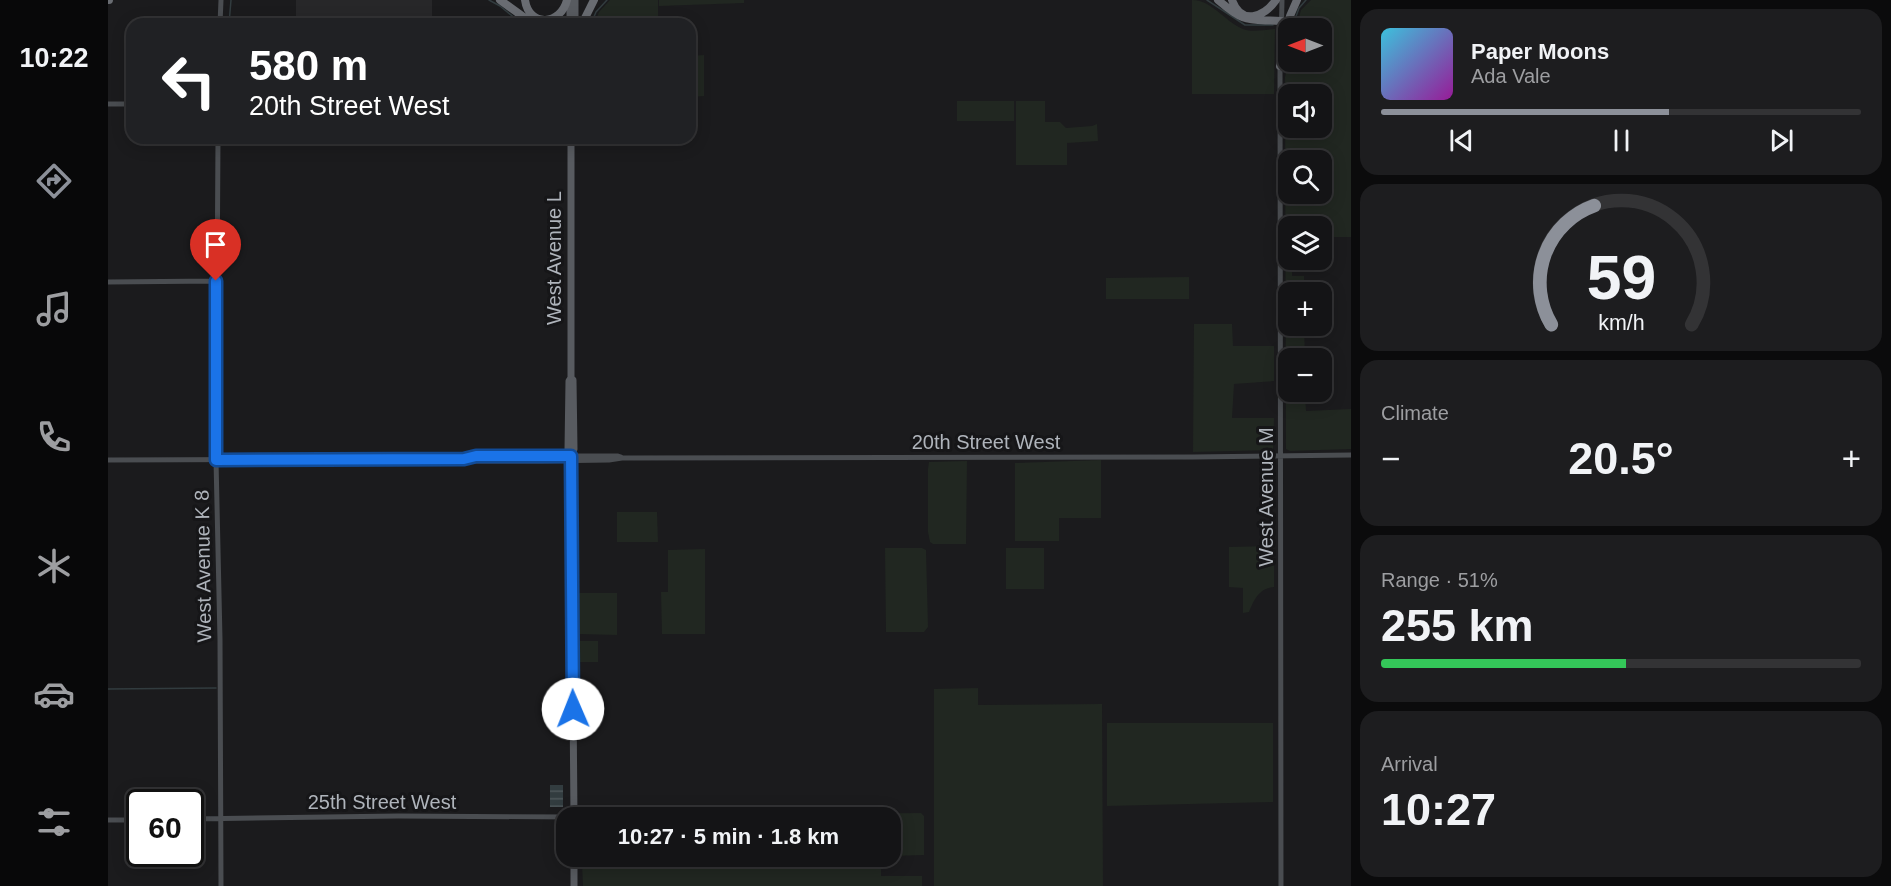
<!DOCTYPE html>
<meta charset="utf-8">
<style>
body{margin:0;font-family:Helvetica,sans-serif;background:#1d1d1f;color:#f1f3f6;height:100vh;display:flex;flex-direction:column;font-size:22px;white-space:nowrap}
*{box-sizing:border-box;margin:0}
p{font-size:20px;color:#9d9ea1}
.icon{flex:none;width:33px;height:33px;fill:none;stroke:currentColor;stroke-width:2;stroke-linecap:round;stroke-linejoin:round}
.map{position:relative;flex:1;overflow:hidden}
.side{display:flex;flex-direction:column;gap:9px;padding:9px;background:#0b0b0c;width:540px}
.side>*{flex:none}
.banner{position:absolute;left:18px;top:18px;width:570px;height:126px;border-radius:18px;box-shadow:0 3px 15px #0003,0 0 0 2px #333335;background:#202124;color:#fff;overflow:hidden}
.needle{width:39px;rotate:270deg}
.buttons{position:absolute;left:1170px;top:18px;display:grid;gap:12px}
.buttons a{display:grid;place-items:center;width:54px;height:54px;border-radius:12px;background:#141416;box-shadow:0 3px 15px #0003,0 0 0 2px #333335;font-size:30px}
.speed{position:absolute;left:18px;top:789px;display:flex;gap:12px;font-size:30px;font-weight:700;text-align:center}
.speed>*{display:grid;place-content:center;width:78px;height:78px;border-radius:50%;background:#141416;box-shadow:0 3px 15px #0003,0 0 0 2px #333335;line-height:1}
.speed .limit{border:3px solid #111;border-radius:9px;background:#fff;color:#111}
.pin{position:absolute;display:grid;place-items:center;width:51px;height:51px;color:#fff;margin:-62px -26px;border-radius:50% 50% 50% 0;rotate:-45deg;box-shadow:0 0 6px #0007}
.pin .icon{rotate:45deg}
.me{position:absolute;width:66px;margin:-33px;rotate:359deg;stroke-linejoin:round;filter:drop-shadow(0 0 4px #0008)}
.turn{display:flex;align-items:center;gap:21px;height:126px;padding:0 24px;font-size:27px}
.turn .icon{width:78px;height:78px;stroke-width:2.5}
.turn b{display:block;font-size:42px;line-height:51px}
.big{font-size:45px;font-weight:700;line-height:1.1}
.side .card{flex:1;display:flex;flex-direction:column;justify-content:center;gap:9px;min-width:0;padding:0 21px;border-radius:18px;background:#1d1d1f}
.side .dial{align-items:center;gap:0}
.dial svg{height:156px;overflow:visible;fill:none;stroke:#333335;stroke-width:7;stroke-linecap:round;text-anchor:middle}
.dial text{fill:#f1f3f6;stroke:none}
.song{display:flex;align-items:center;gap:18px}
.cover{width:72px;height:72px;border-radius:9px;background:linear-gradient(135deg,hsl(190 70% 55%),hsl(300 70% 35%))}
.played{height:6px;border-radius:3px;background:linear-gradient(90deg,#8c9099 60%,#333335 60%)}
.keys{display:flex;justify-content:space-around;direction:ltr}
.heat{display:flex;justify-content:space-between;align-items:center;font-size:33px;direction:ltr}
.charge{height:9px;border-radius:4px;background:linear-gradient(90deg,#34c759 51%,#333335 0)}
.trip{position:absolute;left:448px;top:807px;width:345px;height:60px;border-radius:18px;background:#141416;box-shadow:0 3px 15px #0003,0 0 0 2px #333335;font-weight:700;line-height:60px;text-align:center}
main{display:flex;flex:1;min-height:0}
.menu{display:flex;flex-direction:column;width:108px;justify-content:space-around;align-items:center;background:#080809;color:#9d9ea1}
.menu .icon{width:42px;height:42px}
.menu .current{color:#8c9099}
.menu b{font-size:27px;color:#f1f3f6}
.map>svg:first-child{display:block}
.built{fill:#272729}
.green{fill:#212721;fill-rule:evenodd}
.water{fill:url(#water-rules)}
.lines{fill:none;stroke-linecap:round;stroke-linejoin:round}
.stream{stroke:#323c3f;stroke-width:1.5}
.secondary{stroke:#4a4d51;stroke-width:5}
.primary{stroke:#585b60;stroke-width:7}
.highway{stroke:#696c72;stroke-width:8}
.route-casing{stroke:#114b97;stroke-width:15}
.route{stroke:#1a73e8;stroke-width:10}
.labels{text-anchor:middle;stroke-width:6;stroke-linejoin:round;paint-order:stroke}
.street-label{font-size:20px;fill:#afb4bb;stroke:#161618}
</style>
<main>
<nav class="menu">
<b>10:22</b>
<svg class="icon current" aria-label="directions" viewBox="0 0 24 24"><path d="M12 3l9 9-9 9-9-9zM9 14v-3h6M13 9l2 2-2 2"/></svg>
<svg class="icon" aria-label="music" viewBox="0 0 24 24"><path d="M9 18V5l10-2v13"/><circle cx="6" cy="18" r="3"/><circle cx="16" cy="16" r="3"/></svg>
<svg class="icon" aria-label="phone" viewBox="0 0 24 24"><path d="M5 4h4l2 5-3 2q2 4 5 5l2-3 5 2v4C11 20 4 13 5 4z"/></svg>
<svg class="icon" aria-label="climate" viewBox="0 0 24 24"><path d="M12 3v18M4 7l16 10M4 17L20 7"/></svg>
<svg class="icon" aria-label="car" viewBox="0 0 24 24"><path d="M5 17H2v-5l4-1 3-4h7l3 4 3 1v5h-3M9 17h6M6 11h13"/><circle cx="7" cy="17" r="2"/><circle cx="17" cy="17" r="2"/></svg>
<svg class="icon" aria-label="filters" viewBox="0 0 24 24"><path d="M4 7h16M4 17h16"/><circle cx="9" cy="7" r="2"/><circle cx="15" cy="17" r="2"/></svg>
</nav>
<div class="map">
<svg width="1243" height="886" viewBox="0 0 1243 886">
<defs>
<pattern id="water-rules" width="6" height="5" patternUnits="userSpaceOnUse" patternTransform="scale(1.5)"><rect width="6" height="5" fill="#323c3f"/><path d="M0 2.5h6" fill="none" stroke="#4d5659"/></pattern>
</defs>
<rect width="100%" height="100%" fill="#1b1b1d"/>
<path class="built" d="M188,0H324V24H188Z"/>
<path class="green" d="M502,0H550V24H486L491,12Z
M551,0H636V3L551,6Z
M1084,0C1105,0 1118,24 1138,30C1146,32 1158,30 1167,29L1166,94H1084Z
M1203,0H1243V237H1214V226H1180V260H1184V276H1196V292H1180V326H1196L1197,358H1180V392H1197L1198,411L1243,409V449L1182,451L1178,449L1177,77L1181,62H1214V28H1188L1193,10ZM1180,94H1214V128H1180ZM1180,160H1214V194H1180Z
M596,55V96L582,97V56Z
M849,101H906V121H849Z
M908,101H937V122H952L958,128L984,126L989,124L990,141L959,143V165H908Z
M1081,277V299H998V278Z
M1086,324H1124L1125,346H1166V381L1126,384L1124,418H1166L1165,450L1085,452Z
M993,460V518H951V541H907V463Z
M859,461L858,544H825L822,542L820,532V469L821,462Z
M509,512H549L550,542H509Z
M1166,546V587C1151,588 1146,600 1141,612L1135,613V588L1121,587V547Z
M777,548H814L818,550L820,627L816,632H778Z
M898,548H936V589H898Z
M597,549V634H554L553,592H560V550Z
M471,593H509V635L470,634Z
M471,641H490V662H471Z
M870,688V705L994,704L995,886H826V689Z
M999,723H1165V802L999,806Z
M813,813L816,816V855L783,856V818L725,817V814Z
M671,856L693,857L694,860H725V857H773V876H814V886H475L474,864L670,861Z"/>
<path class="water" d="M442,785H455V807H442Z"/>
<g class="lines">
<path class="stream" d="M381,0L392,6L414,24
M1099,0L1137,25H1165
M1186,22L1191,8L1198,0
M121,24L123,0
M483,24L488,12L499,0
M0,689L108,688"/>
<path class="secondary" d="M112,24L113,0
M1173,47L1174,0
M1172,63L1173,886
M0,104H24
M110,138L108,460L112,639L113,886
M0,282L108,281
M358,459L368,456H510L513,457
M0,460L321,459H356L368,461H433L501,460L514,458L1085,457L1243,455
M82,819L290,816L466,817
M0,820H32"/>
<path class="primary" d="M462,24V0
M467,24V0
M463,378L465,380L466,449L463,461L466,818
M463,455L460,449L461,381L463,378V138
M466,856V886"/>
<path class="highway" d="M0,0H1
M392,0L417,18L427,23L467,24
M417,0C421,28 453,25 459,0
M1110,0C1138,24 1139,19 1173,21
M1124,0C1133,26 1156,17 1168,0
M474,24L486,0
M1172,66L1182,16L1189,0"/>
</g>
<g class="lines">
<g class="route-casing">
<path id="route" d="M108,281V460L356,459L368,456H463L465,709"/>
</g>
<use href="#route" class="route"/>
</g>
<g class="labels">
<g class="street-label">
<text transform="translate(446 258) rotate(-90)" y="7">West Avenue L</text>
<text x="878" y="449">20th Street West</text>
<text transform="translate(1158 497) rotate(-90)" y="7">West Avenue M</text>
<text transform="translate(95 566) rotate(-91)" y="7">West Avenue K 8</text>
<text x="274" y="809">25th Street West</text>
</g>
</g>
</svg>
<div class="buttons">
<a><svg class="needle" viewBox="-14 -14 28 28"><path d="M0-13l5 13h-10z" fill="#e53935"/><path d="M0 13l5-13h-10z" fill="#9d9ea1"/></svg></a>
<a><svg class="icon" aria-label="sound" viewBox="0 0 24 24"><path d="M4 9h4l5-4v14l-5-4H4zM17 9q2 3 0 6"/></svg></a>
<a><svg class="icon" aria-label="search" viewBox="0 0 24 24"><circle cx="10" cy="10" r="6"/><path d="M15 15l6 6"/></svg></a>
<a><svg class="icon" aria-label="layers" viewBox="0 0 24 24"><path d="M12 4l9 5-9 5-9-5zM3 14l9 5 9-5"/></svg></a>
<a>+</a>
<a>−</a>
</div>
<div class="speed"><div class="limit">60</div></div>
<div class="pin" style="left:108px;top:281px;background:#d93025"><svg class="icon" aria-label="arrive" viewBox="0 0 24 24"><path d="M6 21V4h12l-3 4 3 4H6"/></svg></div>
<svg class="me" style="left:465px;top:709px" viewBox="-20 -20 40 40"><circle r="19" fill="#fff"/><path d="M0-13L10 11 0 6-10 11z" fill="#1a73e8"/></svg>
<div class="trip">10:27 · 5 min · 1.8 km</div>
<div class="banner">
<div class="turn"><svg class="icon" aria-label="left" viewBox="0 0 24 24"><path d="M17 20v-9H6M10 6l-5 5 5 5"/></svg><div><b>580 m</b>20th Street West</div></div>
</div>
</div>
<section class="side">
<div class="card">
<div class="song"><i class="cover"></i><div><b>Paper Moons</b><p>Ada Vale</p></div></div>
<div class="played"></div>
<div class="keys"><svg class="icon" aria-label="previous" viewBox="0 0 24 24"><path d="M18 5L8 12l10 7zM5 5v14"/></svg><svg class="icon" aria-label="pause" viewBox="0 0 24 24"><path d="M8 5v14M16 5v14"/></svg><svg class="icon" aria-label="next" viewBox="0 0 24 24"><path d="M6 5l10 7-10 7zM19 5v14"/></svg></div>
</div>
<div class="card dial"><svg viewBox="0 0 100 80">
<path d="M14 69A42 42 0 1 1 86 69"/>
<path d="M14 69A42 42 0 0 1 36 8" stroke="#8c9099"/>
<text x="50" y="56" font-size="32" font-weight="700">59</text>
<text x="50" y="72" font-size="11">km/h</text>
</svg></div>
<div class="card"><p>Climate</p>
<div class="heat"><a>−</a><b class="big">20.5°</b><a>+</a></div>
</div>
<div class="card"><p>Range · 51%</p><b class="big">255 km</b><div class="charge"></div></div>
<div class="card"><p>Arrival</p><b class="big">10:27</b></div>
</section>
</main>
